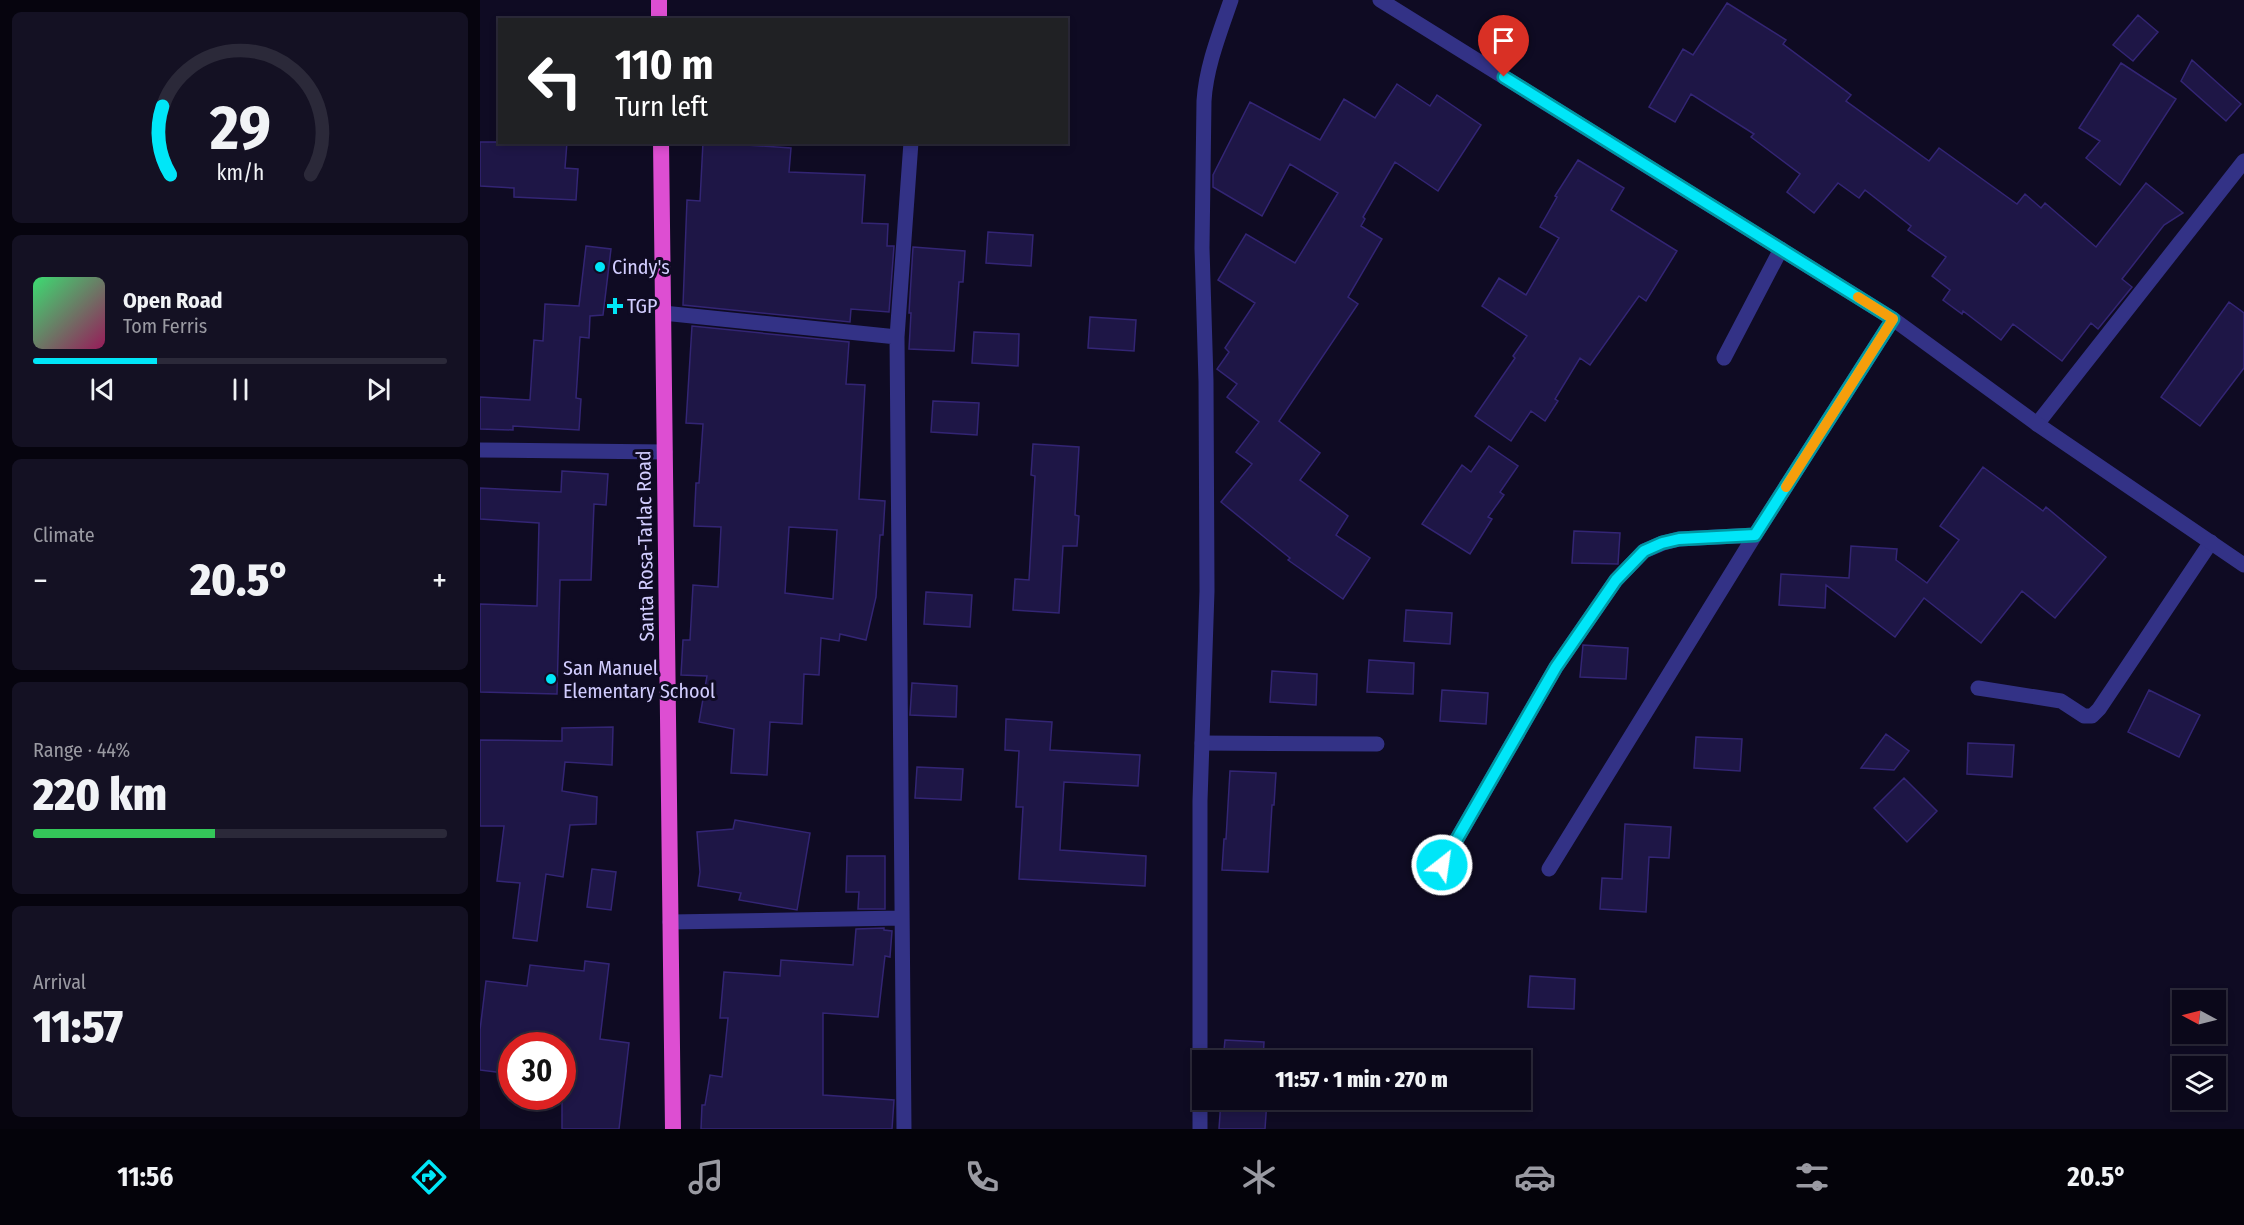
<!DOCTYPE html>
<meta charset="utf-8">
<style>
body{margin:0;font-family:"Fira Sans Condensed",sans-serif;background:#141123;color:#f1f3f6;height:100vh;display:flex;flex-direction:column;font-size:22px;white-space:nowrap}
*{box-sizing:border-box;margin:0}
p{font-size:20px;color:#9a9aa2}
.icon{flex:none;width:33px;height:33px;fill:none;stroke:currentColor;stroke-width:2;stroke-linecap:round;stroke-linejoin:round}
.map{position:relative;flex:1;overflow:hidden}
.panel{display:flex;flex-direction:column;gap:12px;padding:12px;background:#06040e;width:480px}
.panel>*{flex:none}
.banner{position:absolute;left:18px;top:18px;width:570px;height:126px;border-radius:0px;box-shadow:0 3px 9px #0003,0 0 0 2px #2b2939;background:#202124;color:#fff;overflow:hidden}
.needle{width:39px;rotate:277deg}
.buttons{position:absolute;left:1692px;top:990px;display:grid;gap:12px}
.buttons a{display:grid;place-items:center;width:54px;height:54px;border-radius:0px;background:#0b081a;box-shadow:0 3px 9px #0003,0 0 0 2px #2b2939;font-size:30px}
.speed{position:absolute;left:18px;top:1032px;display:flex;gap:12px;font-size:30px;font-weight:700;text-align:center}
.speed>*{display:grid;place-content:center;width:78px;height:78px;border-radius:50%;background:#0b081a;box-shadow:0 3px 9px #0003,0 0 0 2px #2b2939;line-height:1}
.speed .limit{border:9px solid #d22;background:#fff;color:#111}
.pin{position:absolute;display:grid;place-items:center;width:51px;height:51px;color:#fff;margin:-62px -26px;border-radius:50% 50% 50% 0;rotate:-45deg;box-shadow:0 0 6px #0007}
.pin .icon{rotate:45deg}
.me{position:absolute;width:66px;margin:-33px;rotate:30deg;stroke-linejoin:round;filter:drop-shadow(0 0 4px #0008)}
.turn{display:flex;align-items:center;gap:21px;height:126px;padding:0 18px;font-size:27px}
.turn .icon{width:78px;height:78px;stroke-width:2.5}
.turn b{display:block;font-size:42px;line-height:51px}
.big{font-size:45px;font-weight:800;line-height:1.1}
.panel .widget{flex:1;display:flex;flex-direction:column;justify-content:center;gap:9px;min-width:0;padding:0 21px;border-radius:9px;background:#141123}
.panel .dial{align-items:center;gap:0}
.dial svg{height:156px;overflow:visible;fill:none;stroke:#2b2939;stroke-width:7;stroke-linecap:round;text-anchor:middle}
.dial text{fill:#f1f3f6;stroke:none}
.song{display:flex;align-items:center;gap:18px}
.cover{width:72px;height:72px;border-radius:9px;background:linear-gradient(135deg,hsl(140 70% 55%),hsl(330 70% 35%))}
.played{height:6px;border-radius:3px;background:linear-gradient(90deg,#00e6f8 30%,#2b2939 30%)}
.keys{display:flex;justify-content:space-around;direction:ltr}
.heat{display:flex;justify-content:space-between;align-items:center;font-size:33px;direction:ltr}
.charge{height:9px;border-radius:4px;background:linear-gradient(90deg,#34c759 44%,#2b2939 0)}
.trip{position:absolute;left:712px;top:1050px;width:339px;height:60px;border-radius:0px;background:#0b081a;box-shadow:0 3px 9px #0003,0 0 0 2px #2b2939;font-weight:800;line-height:60px;text-align:center}
.tab-bar{display:flex;height:96px;justify-content:space-around;align-items:center;background:#04030a;color:#9a9aa2}
.tab-bar .icon{width:42px;height:42px}
.tab-bar .selected{color:#00e6f8}
.tab-bar b{font-size:27px;color:#f1f3f6}
main{display:flex;flex:1;min-height:0}
.map>svg:first-child{display:block}
.building{fill:#1e1646;stroke:#332574;stroke-width:1.5;fill-rule:evenodd}
.lines{fill:none;stroke-linecap:round;stroke-linejoin:round}
.minor{stroke:#333286;stroke-width:15}
.tertiary{stroke:#333286;stroke-width:15}
.trunk{stroke:#dd4ed2;stroke-width:16}
.route-casing{stroke:#0096a1;stroke-width:15}
.route{stroke:#00e6f8;stroke-width:10}
.slow{stroke:#f59e0b;stroke-width:10}
.poi-dot{fill:#00e6f8;stroke:#0f0b23;stroke-width:2}
.labels{text-anchor:middle;stroke-width:6;stroke-linejoin:round;paint-order:stroke}
.poi-label{font-size:20px;fill:#d2cdff;stroke:#0f0b23;text-anchor:start}
.street-label{font-size:20px;fill:#d2cdff;stroke:#0f0b23}
</style>
<main>
<section class="panel">
<div class="widget dial"><svg viewBox="0 0 100 80">
<path d="M14 69A42 42 0 1 1 86 69"/>
<path d="M14 69A42 42 0 0 1 10 34" stroke="#00e6f8"/>
<text x="50" y="56" font-size="32" font-weight="700">29</text>
<text x="50" y="72" font-size="11">km/h</text>
</svg></div>
<div class="widget">
<div class="song"><i class="cover"></i><div><b>Open Road</b><p>Tom Ferris</p></div></div>
<div class="played"></div>
<div class="keys"><svg class="icon" aria-label="previous" viewBox="0 0 24 24"><path d="M18 5L8 12l10 7zM5 5v14"/></svg><svg class="icon" aria-label="pause" viewBox="0 0 24 24"><path d="M8 5v14M16 5v14"/></svg><svg class="icon" aria-label="next" viewBox="0 0 24 24"><path d="M6 5l10 7-10 7zM19 5v14"/></svg></div>
</div>
<div class="widget"><p>Climate</p>
<div class="heat"><a>−</a><b class="big">20.5°</b><a>+</a></div>
</div>
<div class="widget"><p>Range · 44%</p><b class="big">220 km</b><div class="charge"></div></div>
<div class="widget"><p>Arrival</p><b class="big">11:57</b></div>
</section>
<div class="map">
<svg width="1764" height="1129" viewBox="0 0 1764 1129">
<rect width="100%" height="100%" fill="#0f0b23"/>
<path class="building" d="M1247,3L1306,40L1303,44L1371,95L1366,101L1449,161L1459,148L1537,204L1545,194L1561,208L1565,203L1616,247L1666,183L1703,213L1684,225L1642,279L1652,287L1618,329L1611,323L1582,361L1533,324L1521,340L1483,311L1482,314L1463,300L1470,290L1452,276L1466,257L1428,230L1431,226L1385,190L1379,198L1358,183L1334,213L1307,192L1320,174L1271,137L1274,134L1211,94L1195,122L1169,107L1203,49L1213,55Z
M1658,15L1678,32L1653,61L1633,45Z
M1712,60L1761,104L1746,121L1701,81Z
M1641,63L1696,99L1640,185L1606,158L1620,141L1599,128Z
M917,84L950,106L957,95L1001,125L958,191L915,162L883,217L885,219L881,226L902,239L868,297L878,304L799,421L840,453L820,480L868,516L856,535L890,558L863,599L808,560L810,558L741,502L772,464L756,452L779,422L747,397L757,384L737,369L749,352L745,348L775,303L738,280L766,234L815,263L858,193L810,164L782,216L733,187V175L770,102L840,140L864,99L895,118Z
M0,142H87L85,168L98,169L96,200L34,197V188L0,186Z
M223,142L311,148L309,172L385,175L382,223L408,224L407,246H414L409,312L371,309L370,322L203,305L207,200L220,201Z
M1098,160L1144,188L1131,210L1197,251L1166,301L1159,296L1110,365L1100,358L1075,399L1078,401L1065,421L1051,411L1031,441L995,416L1035,358L1033,356L1047,336L1002,306L1019,278L1046,295L1079,238L1060,227L1077,197L1075,196Z
M508,232L553,235L551,266L506,263Z
M106,246L131,249L123,315L110,316L109,338L100,337L96,398L101,399L99,430L33,426V430L0,429V397L50,400L54,340L63,341L65,304L99,306Z
M433,247L485,251L483,282H479L474,351L429,349L431,313H429Z
M1749,302L1764,313V368L1720,426L1681,397Z
M610,317L656,320L654,351L608,348Z
M212,326L369,342L366,384L385,385L379,499L405,501L403,535H400L396,597L386,640L360,634L359,641L341,638L339,675L324,674L322,724L290,722L287,775L251,773L254,729L219,722L227,676L201,675L203,640H210L213,585L238,587L241,527L214,526L216,483H219L223,424L206,423ZM309,527L357,530L353,599L305,593Z
M494,332L539,334L538,366L492,363Z
M453,401L499,403L497,435L451,432Z
M553,444L599,447L595,515L599,516L597,546H583L579,613L533,610L535,579L549,580L555,476L551,475Z
M1009,446L1038,466L1020,492L1024,495L1008,517L1012,519L990,554L942,524L982,465L991,472Z
M1503,467L1563,511L1566,507L1626,557L1575,618L1542,591L1501,643L1444,598L1415,637L1346,585L1345,608L1299,605L1301,574L1369,578L1371,546L1417,549L1416,560L1447,583L1479,540L1460,526Z
M82,471L128,474L126,505L114,504L111,580H80L77,694L0,692V604L57,606L59,523L0,519V488L81,492Z
M1094,531L1140,533L1138,564L1092,563Z
M446,592L492,595L490,627L444,624Z
M926,610L972,613L970,644L924,641Z
M1103,645L1148,648L1146,679L1100,677Z
M889,660L934,663L933,694L887,692Z
M792,671L837,674L836,705L790,702Z
M432,683L477,686L476,717L430,715Z
M962,690L1008,693L1006,724L960,721Z
M1669,690L1720,715L1699,757L1648,732Z
M526,719L572,722L570,750L660,755L658,786L584,782L580,850L666,856L665,886L539,879L543,807H536L539,751L525,750Z
M133,727L132,765L85,762L82,791L117,797L116,824L90,825L83,877L66,874L57,941L33,938L40,883L17,881L24,826H0V740L82,741V728Z
M1406,734L1429,751L1414,770L1381,768Z
M1216,737L1262,739L1260,771L1214,768Z
M1488,743L1534,745L1532,777L1487,774Z
M437,767L483,769L481,800L435,798Z
M750,771L796,773L794,805H792L788,872L742,870L744,839H746Z
M1424,778L1457,811L1427,842L1394,808Z
M255,820L330,833L317,910L259,900L261,893L218,886L220,872L217,832L253,829Z
M1145,824L1191,827L1189,858L1169,857L1166,912L1120,909L1122,878L1142,879Z
M367,856H405V909H378L379,892H366Z
M112,869L136,872L131,910L107,907Z
M404,928V930L412,931L410,957L405,956L398,1017L343,1013V1095L414,1100L412,1129H221L222,1105H225L230,1075L242,1077L248,1018H240L244,972L300,976L301,960L373,965L376,929Z
M105,961L129,964L120,1039L149,1043L139,1129H82V1046H32V1074L0,1070V1030L6,981L47,986L50,965L104,971Z
M1050,976L1095,979L1094,1009L1048,1007Z
M745,1040L784,1042L783,1060H743Z
M741,1100H787L785,1129H739Z"/>
<g class="lines">
<path class="minor" d="M183,313L417,337
M1244,358L1301,249
M1557,424L1764,161
M0,450L185,452
M1498,688L1581,701L1604,716H1612L1619,709L1731,542
M722,743L897,744
M962,865L1076,667L1136,580L1164,551L1183,543L1199,539L1275,535
M1069,869L1275,535L1413,319
M190,922L422,918
M424,1129L417,337L431,142"/>
<path class="tertiary" d="M900,0L1413,319L1557,424L1764,565
M720,1129V801L727,591L726,381L722,248L724,101C726,67 740,32 751,0"/>
<path class="trunk" d="M179,0V20
M181,142L193,1129"/>
</g>
<g class="lines">
<g class="route-casing">
<path id="route" d="M962,865L1076,667L1136,580L1164,551L1182,543L1199,539L1275,535L1413,319L1024,77"/>
</g>
<use href="#route" class="route"/>
<path class="slow" d="M1306,487L1413,319L1378,297"/>
</g>
<g class="poi-dot">
<circle cx="120" cy="267" r="6"/>
<path d="M132 297h6v6h6v6h-6v6h-6v-6h-6v-6h6z"/>
<circle cx="71" cy="679" r="6"/>
</g>
<g class="labels">
<g class="poi-label">
<text x="132" y="274">Cindy's</text>
<text x="147" y="313">TGP</text>
<text x="83" y="675">San Manuel<tspan x="83" dy="23">Elementary School</tspan></text>
</g>
<g class="street-label">
<text transform="translate(165 546) rotate(-91)" y="7">Santa Rosa-Tarlac Road</text>
</g>
</g>
</svg>
<div class="buttons">
<a><svg class="needle" viewBox="-14 -14 28 28"><path d="M0-13l5 13h-10z" fill="#e53935"/><path d="M0 13l5-13h-10z" fill="#9a9aa2"/></svg></a>
<a><svg class="icon" aria-label="layers" viewBox="0 0 24 24"><path d="M12 4l9 5-9 5-9-5zM3 14l9 5 9-5"/></svg></a>
</div>
<div class="speed"><div class="limit">30</div></div>
<div class="pin" style="left:1024px;top:77px;background:#d93025"><svg class="icon" aria-label="arrive" viewBox="0 0 24 24"><path d="M6 21V4h12l-3 4 3 4H6"/></svg></div>
<svg class="me" style="left:962px;top:865px" viewBox="-20 -20 40 40"><circle r="17" fill="#00e6f8" stroke="#fff" stroke-width="3"/><path d="M0-11L8 9 0 5-8 9z" fill="#fff"/></svg>
<div class="trip">11:57 · 1 min · 270 m</div>
<div class="banner">
<div class="turn"><svg class="icon" aria-label="left" viewBox="0 0 24 24"><path d="M17 20v-9H6M10 6l-5 5 5 5"/></svg><div><b>110 m</b>Turn left</div></div>
</div>
</div>
</main>
<nav class="tab-bar">
<b>11:56</b>
<svg class="icon selected" aria-label="directions" viewBox="0 0 24 24"><path d="M12 3l9 9-9 9-9-9zM9 14v-3h6M13 9l2 2-2 2"/></svg>
<svg class="icon" aria-label="music" viewBox="0 0 24 24"><path d="M9 18V5l10-2v13"/><circle cx="6" cy="18" r="3"/><circle cx="16" cy="16" r="3"/></svg>
<svg class="icon" aria-label="phone" viewBox="0 0 24 24"><path d="M5 4h4l2 5-3 2q2 4 5 5l2-3 5 2v4C11 20 4 13 5 4z"/></svg>
<svg class="icon" aria-label="climate" viewBox="0 0 24 24"><path d="M12 3v18M4 7l16 10M4 17L20 7"/></svg>
<svg class="icon" aria-label="car" viewBox="0 0 24 24"><path d="M5 17H2v-5l4-1 3-4h7l3 4 3 1v5h-3M9 17h6M6 11h13"/><circle cx="7" cy="17" r="2"/><circle cx="17" cy="17" r="2"/></svg>
<svg class="icon" aria-label="filters" viewBox="0 0 24 24"><path d="M4 7h16M4 17h16"/><circle cx="9" cy="7" r="2"/><circle cx="15" cy="17" r="2"/></svg>
<b>20.5°</b>
</nav>
